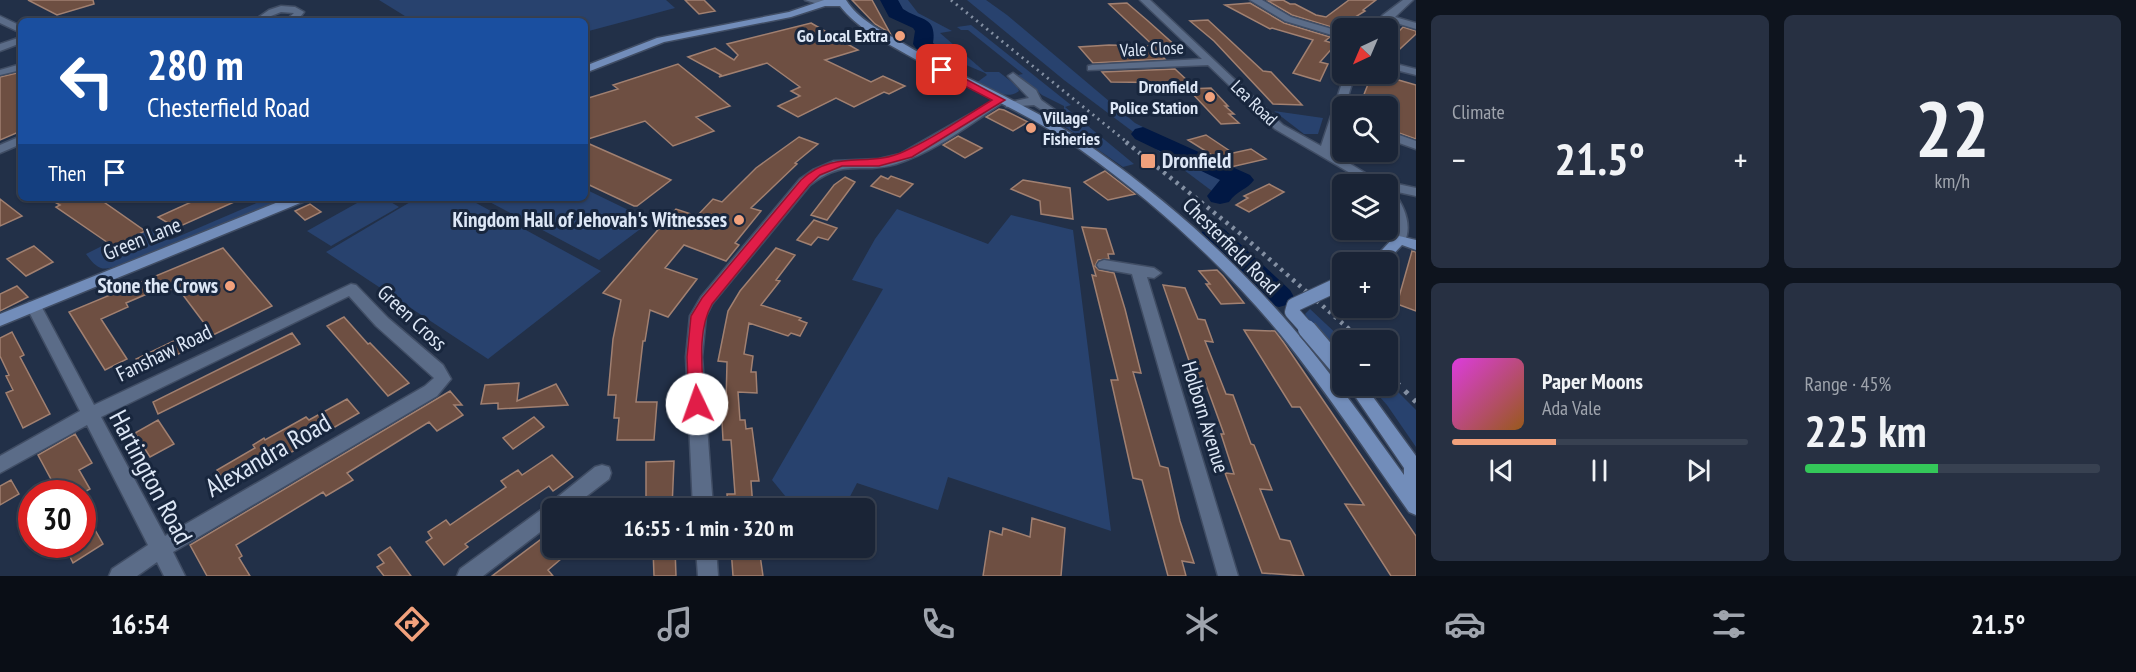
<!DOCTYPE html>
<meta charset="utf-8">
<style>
body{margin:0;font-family:"PT Sans Narrow",sans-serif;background:#273042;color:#f1f3f6;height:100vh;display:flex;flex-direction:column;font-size:22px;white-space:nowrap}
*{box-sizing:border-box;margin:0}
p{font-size:20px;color:#9fa4ad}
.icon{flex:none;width:33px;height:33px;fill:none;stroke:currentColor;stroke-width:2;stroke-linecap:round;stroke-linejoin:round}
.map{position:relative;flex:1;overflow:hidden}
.details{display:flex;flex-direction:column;gap:15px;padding:15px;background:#0e141e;width:720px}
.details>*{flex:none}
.hud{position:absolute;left:18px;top:18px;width:570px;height:183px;border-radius:9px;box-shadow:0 2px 4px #0004,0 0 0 2px #384151;background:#1a4fa0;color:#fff;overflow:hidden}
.needle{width:39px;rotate:224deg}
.buttons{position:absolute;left:1332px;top:18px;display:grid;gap:12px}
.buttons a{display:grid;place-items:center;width:66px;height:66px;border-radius:9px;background:#1a2436;box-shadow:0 2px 4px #0004,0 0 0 2px #384151;font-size:30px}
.speed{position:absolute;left:18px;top:480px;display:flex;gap:12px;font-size:30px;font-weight:700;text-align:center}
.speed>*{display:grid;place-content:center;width:78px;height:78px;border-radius:50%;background:#1a2436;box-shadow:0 2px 4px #0004,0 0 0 2px #384151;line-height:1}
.speed .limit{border:9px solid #d22;background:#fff;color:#111}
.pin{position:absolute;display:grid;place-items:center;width:51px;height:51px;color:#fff;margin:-26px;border-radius:12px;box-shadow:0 3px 9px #0006}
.me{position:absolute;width:66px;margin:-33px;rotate:357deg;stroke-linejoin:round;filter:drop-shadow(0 0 4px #0008)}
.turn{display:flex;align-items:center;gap:21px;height:126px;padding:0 30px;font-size:27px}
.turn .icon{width:78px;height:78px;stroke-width:2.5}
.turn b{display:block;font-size:42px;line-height:51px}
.then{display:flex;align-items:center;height:57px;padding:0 30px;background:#0003;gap:12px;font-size:22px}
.big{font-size:45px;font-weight:700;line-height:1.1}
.details .widget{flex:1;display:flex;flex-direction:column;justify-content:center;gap:9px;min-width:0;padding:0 21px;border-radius:9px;background:#273042}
.details .dial{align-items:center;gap:0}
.dial b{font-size:78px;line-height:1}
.song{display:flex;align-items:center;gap:18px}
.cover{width:72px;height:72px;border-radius:9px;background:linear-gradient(135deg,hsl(300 70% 55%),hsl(30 70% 35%))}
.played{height:6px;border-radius:3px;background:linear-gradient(90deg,#f1a17c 35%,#384151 35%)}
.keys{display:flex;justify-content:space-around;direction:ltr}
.heat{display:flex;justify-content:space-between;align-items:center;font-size:33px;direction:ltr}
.charge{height:9px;border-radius:4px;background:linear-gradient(90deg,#34c759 45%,#384151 0)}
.details .tiles{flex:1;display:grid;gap:15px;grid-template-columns:repeat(2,1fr)}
.trip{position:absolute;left:542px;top:498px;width:333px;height:60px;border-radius:9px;background:#1a2436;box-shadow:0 2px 4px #0004,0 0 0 2px #384151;font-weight:700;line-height:60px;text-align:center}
.dock{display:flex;height:96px;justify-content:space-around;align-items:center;background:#0a0e16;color:#9fa4ad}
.dock .icon{width:42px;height:42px}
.dock .on{color:#f1a17c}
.dock b{font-size:27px;color:#f1f3f6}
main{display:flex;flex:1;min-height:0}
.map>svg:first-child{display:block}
.green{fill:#28426e}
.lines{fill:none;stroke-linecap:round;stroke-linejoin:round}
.river{fill:#011844;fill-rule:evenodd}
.building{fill:#6e4f42;stroke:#a18071;stroke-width:1.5}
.street-casing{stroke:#404d64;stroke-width:3}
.secondary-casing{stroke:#404d64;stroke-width:3}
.street{fill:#5b6c88;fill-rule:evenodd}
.secondary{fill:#728dba;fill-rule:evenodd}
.rail-far2{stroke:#8490a3;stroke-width:3;stroke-dasharray:2 4.5;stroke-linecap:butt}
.rail-far1{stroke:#8490a3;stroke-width:4.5;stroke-dasharray:3 5;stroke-linecap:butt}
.rail{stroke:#8490a3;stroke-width:5;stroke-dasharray:4 8;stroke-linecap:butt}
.secondary-bridge-far1-casing{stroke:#404d64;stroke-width:16;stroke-linecap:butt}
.secondary-bridge-casing{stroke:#404d64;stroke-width:21;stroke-linecap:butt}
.secondary-bridge-far1{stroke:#728dba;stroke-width:14}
.secondary-bridge{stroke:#728dba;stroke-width:18}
.route{fill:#e11d48;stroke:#92132f;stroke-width:1.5}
.poi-dot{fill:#f1a17c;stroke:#18263d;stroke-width:2}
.labels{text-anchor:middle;stroke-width:6;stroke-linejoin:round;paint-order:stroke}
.far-poi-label{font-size:18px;font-weight:bold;fill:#dde7f6;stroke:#18263d;text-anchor:end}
.far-street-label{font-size:18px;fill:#dde7f6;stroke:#18263d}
.poi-label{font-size:21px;font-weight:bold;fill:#dde7f6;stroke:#18263d;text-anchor:end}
.street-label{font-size:21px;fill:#dde7f6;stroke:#18263d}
.near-street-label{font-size:26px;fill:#dde7f6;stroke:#18263d}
</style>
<main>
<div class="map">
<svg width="1416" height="576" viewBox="0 0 1416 576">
<rect width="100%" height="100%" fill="#223048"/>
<path class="green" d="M379,0H666L675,8L585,32V21H413Z
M889,0H908L918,13L952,31L940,33L985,72H999L1017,86L1019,91C1006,101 988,89 976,83L987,75L985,73L959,62L953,64L930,51L923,44L925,31L921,24C908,19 890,16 889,0Z
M967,0H986L1007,15L1135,123L1250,182L1224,200L1064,80Z
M971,25L1071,105L1065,107L1134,164L1123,167L1064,126V106L1042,95L1018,75L1023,74L968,30H961L957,27Z
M1274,111L1323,118L1318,134H1304Z
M585,189L651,221L599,260L482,198H585Z
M268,198L278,201L124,264C103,270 100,273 86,254L108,243L114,246L150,229L169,240L175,238Z
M366,198H384L399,207L331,246L307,231Z
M417,198H467L601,271L488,359L326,252Z
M897,209L988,244L1011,215L1073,230L1111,531L948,477L938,510L857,483L844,508H795L772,480L883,289L852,280L875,239Z
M1310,309L1343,340L1342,356L1310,323L1305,314Z
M1388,382L1416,410V447L1387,405L1370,386H1388Z"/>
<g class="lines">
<path class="river" d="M880,0H898L903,9C921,21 937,16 933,43L960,60L963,64L960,68C944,73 922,58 913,44L915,31L913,28L889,17Z
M1143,127L1250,175L1254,180C1247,190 1237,190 1229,202L1220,204L1211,202L1207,196L1220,180L1135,139L1131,134L1135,129Z
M1214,226L1224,229L1290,290L1294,297L1290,304L1279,307L1268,304L1204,241L1200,235L1204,229Z"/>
</g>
<path class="building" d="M28,0H93L94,4L57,15Z
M685,0H704L715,11L699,14Z
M852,0H872L890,33L875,24Z
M1283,0L1290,4H1295L1316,15L1326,17L1349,0H1376L1363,10L1365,11L1349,21L1347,20L1338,29L1292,15L1268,1Z
M1127,3L1148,21L1178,48L1158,50L1109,4Z
M1250,3L1284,23L1330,37L1325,41L1336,44L1320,62L1328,64L1320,81L1293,73L1313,40L1272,28L1270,29L1225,5Z
M1208,20L1263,71L1271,72L1302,105L1273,104L1214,41L1190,21Z
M811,23L858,50L825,60L871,82L883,76L905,86L889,94L884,92L854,107L836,98L798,117L778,106L800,96L791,91L800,87L767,63L719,77L721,75L688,57L715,48L734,60L738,55L727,44Z
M1403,27L1416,31V34L1388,60V43Z
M1109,45L1152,46L1165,59L1093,63L1079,47Z
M678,64L730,106L696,117L714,131L673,146L645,121L585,140V99L618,89L613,85Z
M1175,69L1190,83L1111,82L1102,72Z
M21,72V131L0,140V77Z
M1372,74H1398L1395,79L1416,85V139L1388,129V104L1363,97Z
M1211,88L1228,106H1225L1234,114H1229L1239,123L1221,124L1188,89Z
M999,109L1004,110L1028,122L1013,131L986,117Z
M1206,135L1233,153L1251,149L1266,159L1231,167L1188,140Z
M958,136L982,148L965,158L943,145Z
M799,137L818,144L795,163L797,164L751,208L761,211L735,243L739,245L726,261L684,245L665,268L697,279L668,317L650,310L645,341H643L636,402H657L654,440H617L619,418H614L616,395H608L613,339L621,300L603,293L676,209L697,216L713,199L722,202L756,168Z
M585,142L671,180L637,206H634L585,183Z
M1105,171L1135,194L1108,200L1084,182Z
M881,176L888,179L891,176L913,184L900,197L871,186Z
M845,177L855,182L827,220L811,215L834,185Z
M1023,180L1070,188L1073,219L1041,214L1040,201L1011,189Z
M1269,184L1284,192L1249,212L1236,205L1248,198L1244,196Z
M48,198H98L145,231L114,247L56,207L60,205Z
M200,198H243L176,228L158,217Z
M0,199L22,216L0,226Z
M310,204L321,212L305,220L295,211Z
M814,220L837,228L828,240L818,237L811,245L797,240Z
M1082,227L1106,229L1114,254H1108L1109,259L1098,260L1095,266L1099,270L1114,273L1125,309L1141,373L1133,372L1160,466L1168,468L1180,521L1194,563L1182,561L1186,576H1168L1142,480L1133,478L1111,380H1118L1092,275L1096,276Z
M34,246L53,262L26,276L7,259Z
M223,248L272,306L213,335L177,287L163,293L161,288L126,303L128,307L101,319L127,359L105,370L69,312Z
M776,248L795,255L776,280L780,281L761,305L801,318L799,320L807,323L800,336L791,333L788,336L749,323L744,354L753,356L751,372H756L757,393L738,392L740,420H745L746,429L752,428L759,481H751L753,508H728L727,494H735L731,440H723L721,403H726L727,362L718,361L728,311L740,291Z
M1412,251L1416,252V311L1397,304Z
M1217,270L1223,276L1244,303L1221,304L1206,284H1210L1199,271Z
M1163,285L1185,288L1198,319L1205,320L1213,342L1205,341L1226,394L1233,395L1251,444L1254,445L1272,490L1260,489L1280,539L1290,541L1304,576L1262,573L1225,473L1234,474L1221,434H1224L1205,382L1196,381Z
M17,286L28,297L0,311V294Z
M344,317L368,344L370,343L409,383L388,396L327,326Z
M1244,330L1275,331L1284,343L1416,536V576H1391L1345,504L1364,505L1300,407H1292Z
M12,332L24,355L20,357L50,414L23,428L6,393L13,390L6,376L9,375L0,356V338Z
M292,333L300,344L158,414L153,402Z
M180,338L187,350L142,371L136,359Z
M519,383L517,401L556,384L568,405L498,409V403L481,404L485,385Z
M450,391L462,405H454L463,415L437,431L429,422L347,473L353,480L326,496L323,492L236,545L242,556L239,558L250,576H207L190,545Z
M347,399L359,413L283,457L281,454L227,486L217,470L255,448L253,445L264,438L265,440L306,417L309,420Z
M534,417L544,427L513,449L503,438Z
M158,420L174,444L150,457L135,433Z
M75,434L92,463L79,470L90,489L81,494H59L38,455Z
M552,455L573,477L553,491L549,486L521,505L465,544L468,547L444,565L426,542L432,538L428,532L446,520L450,525L506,487L501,481L518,470L522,475Z
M674,461L672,508H646V462Z
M11,480L19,494L0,505V486Z
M82,507L103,544L73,563L64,544H82Z
M1032,518L1065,528L1061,576H983L990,531L1002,535L1003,528L1030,537Z
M552,531V548H574L548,570L553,576H492Z
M390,547L411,576H384L377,567L384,563L378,555Z
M675,548L676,576H654L653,549Z
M731,548H759L763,576H733Z"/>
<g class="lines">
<g class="street-casing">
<path id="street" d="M805,0H823L829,3L824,6Z
M1140,0H1150L1283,125L1321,146L1345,74H1355L1345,106H1342V115L1331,152L1383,184L1388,182L1416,188V196L1393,191C1404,206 1413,226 1404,243L1399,244L1392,240C1396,220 1388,204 1388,184H1369L1275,129L1208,65L1088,70V66L1092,65L1202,59Z
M1250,0H1262L1291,17L1342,32V38L1285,21Z
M1403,0H1413L1395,17L1416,23V29L1390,21L1381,28H1371L1383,15Z
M281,6L295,7L304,12L297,21H285L294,13L281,12L271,16L269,21H259V17L269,10Z
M0,16L21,26V33L0,23Z
M21,37V43L0,51V44Z
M1388,62L1416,69V75L1388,68Z
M21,64V70L0,75V70Z
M1013,73L1036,90L1041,100L1055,110L1057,117L1050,125H1042L1040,123L1045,112L1034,105L1006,107V103L1029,98L1008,76Z
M1000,97L1004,98V102C970,124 935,152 896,164C859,175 847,157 810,185L712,304L706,316L702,357L713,508H693L686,357L690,316L701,297L800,179L813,170L834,161L879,159L900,154Z
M1388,131L1416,141V149L1388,139Z
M21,136V144L0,153V145Z
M1104,260L1154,268L1161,273L1154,278L1147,277L1238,576H1218L1132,274L1099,268L1097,265L1099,262Z
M351,284L356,285L388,318L443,365L451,379L437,396L173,552L185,576H164L157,562L137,576H109L112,569L148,545L87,425L0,473V456L80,411L26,306L29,302H39L94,405ZM349,296L376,326L434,378L425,386L165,536L101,417Z
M602,465L609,467L611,473L609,479L571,508H552V523L483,576H457L460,569L549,504L595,467Z
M696,548H716L718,576H698Z"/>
</g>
<g class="secondary-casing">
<path id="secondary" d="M824,0H846C858,19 880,30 899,41C964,80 1036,106 1097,151C1168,201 1235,261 1292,327C1332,374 1368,425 1404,475V468L1348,386H1365L1416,456V515L1409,512C1367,453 1327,392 1281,335C1224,266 1154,202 1081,150C1027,112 964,87 906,54C883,41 856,27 840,6H825L791,17L664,42L585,73V66L657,38L789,12Z
M288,198H307L305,201L0,326V314Z
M1399,236L1416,240V250L1402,245L1386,262H1371L1394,237Z"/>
</g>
<use href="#street" class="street"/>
<use href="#secondary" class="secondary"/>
<path class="rail-far2" d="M951,0L1128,143"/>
<path class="rail-far1" d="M1126,142L1242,235L1350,330"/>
<path class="rail" d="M1348,329L1361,340
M1388,374L1416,402"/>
<g class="secondary-bridge-far1-casing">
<path id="secondary-bridge-far1" d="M1308,330L1292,312L1294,305L1341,283"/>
</g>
<g class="secondary-bridge-casing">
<path id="secondary-bridge" d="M1307,329L1342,370"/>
</g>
<use href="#secondary-bridge-far1" class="secondary-bridge-far1"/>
<use href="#secondary-bridge" class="secondary-bridge"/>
</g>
<path class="route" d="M938,68H945L1005,100L912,157L879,166H842L820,175L809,185L712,304C696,332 703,373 704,404L702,408L697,410L691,408L689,404L687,357L691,316L702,298L801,180C836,148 868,169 905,151C935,138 964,117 992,100L938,72Z"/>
<g class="poi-dot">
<circle cx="900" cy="36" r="6"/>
<circle cx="1210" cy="97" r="6"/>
<circle cx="1031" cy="128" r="6"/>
<rect x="1140" y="153" width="16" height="16" rx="3"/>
<circle cx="739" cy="220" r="6"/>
<circle cx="230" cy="286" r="6"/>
</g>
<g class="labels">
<g class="far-poi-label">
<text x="888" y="42">Go Local Extra</text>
<text x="1198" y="93">Dronfield<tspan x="1198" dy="21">Police Station</tspan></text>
<text x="1043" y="124" text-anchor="start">Village<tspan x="1043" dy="21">Fisheries</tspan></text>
</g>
<g class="far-street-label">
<text transform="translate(1152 49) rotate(-3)" y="6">Vale Close</text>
<text transform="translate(1254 103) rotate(44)" y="6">Lea Road</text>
</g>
<g class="poi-label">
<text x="1162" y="168" text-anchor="start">Dronfield</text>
<text x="727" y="227">Kingdom Hall of Jehovah's Witnesses</text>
<text x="218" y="293">Stone the Crows</text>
</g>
<g class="street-label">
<text transform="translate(142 239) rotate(-22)" y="7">Green Lane</text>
<text transform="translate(1231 246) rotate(45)" y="7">Chesterfield Road</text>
<text transform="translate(412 318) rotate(43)" y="7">Green Cross</text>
<text transform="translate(164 353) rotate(-26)" y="7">Fanshaw Road</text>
<text transform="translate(1205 417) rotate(73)" y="7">Holborn Avenue</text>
</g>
<g class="near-street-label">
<text transform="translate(268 455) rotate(-30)" y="9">Alexandra Road</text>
<text transform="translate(151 477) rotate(62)" y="9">Hartington Road</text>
</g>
</g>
</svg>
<div class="buttons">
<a><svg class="needle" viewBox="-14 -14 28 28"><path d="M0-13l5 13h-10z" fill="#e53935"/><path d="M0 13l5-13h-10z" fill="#9fa4ad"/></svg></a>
<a><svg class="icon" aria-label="search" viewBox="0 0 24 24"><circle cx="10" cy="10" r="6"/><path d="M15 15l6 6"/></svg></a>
<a><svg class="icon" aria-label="layers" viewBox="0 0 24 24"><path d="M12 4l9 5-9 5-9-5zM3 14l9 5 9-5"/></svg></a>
<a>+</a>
<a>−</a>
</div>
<div class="speed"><div class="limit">30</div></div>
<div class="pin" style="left:942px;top:70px;background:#d93025"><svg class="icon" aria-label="arrive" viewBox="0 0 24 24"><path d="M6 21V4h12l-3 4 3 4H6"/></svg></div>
<svg class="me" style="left:697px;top:404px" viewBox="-20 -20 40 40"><circle r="19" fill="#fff"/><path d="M0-13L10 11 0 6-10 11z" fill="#e11d48"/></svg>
<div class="trip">16:55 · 1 min · 320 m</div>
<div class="hud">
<div class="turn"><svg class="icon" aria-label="left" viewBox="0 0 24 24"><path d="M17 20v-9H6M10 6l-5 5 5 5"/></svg><div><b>280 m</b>Chesterfield Road</div></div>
<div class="then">Then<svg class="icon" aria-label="arrive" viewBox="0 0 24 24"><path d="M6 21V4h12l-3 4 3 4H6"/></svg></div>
</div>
</div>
<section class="details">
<div class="tiles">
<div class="widget"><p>Climate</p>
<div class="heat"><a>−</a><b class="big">21.5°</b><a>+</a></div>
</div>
<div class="widget dial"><b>22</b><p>km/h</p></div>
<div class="widget">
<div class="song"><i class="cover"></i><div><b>Paper Moons</b><p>Ada Vale</p></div></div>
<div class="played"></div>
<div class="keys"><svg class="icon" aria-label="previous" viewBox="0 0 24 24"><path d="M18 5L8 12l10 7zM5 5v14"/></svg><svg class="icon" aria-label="pause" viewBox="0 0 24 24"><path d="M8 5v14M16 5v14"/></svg><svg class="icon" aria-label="next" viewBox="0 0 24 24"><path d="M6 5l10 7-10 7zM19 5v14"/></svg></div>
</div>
<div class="widget"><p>Range · 45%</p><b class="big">225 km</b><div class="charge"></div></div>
</div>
</section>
</main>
<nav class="dock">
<b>16:54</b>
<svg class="icon on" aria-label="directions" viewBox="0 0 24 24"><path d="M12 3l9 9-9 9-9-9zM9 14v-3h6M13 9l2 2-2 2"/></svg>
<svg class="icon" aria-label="music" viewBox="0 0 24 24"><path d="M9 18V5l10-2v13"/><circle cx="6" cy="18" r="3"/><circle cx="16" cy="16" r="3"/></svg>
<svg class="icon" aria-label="phone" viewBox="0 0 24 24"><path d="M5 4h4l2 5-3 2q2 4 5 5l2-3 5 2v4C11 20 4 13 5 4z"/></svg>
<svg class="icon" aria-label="climate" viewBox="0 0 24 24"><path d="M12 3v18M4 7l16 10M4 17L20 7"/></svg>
<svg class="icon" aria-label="car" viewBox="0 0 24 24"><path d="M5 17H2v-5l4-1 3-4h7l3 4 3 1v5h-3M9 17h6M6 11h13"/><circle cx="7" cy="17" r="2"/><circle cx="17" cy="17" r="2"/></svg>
<svg class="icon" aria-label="filters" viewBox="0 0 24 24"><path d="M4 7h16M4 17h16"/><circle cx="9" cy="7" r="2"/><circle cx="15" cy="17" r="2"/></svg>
<b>21.5°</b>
</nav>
